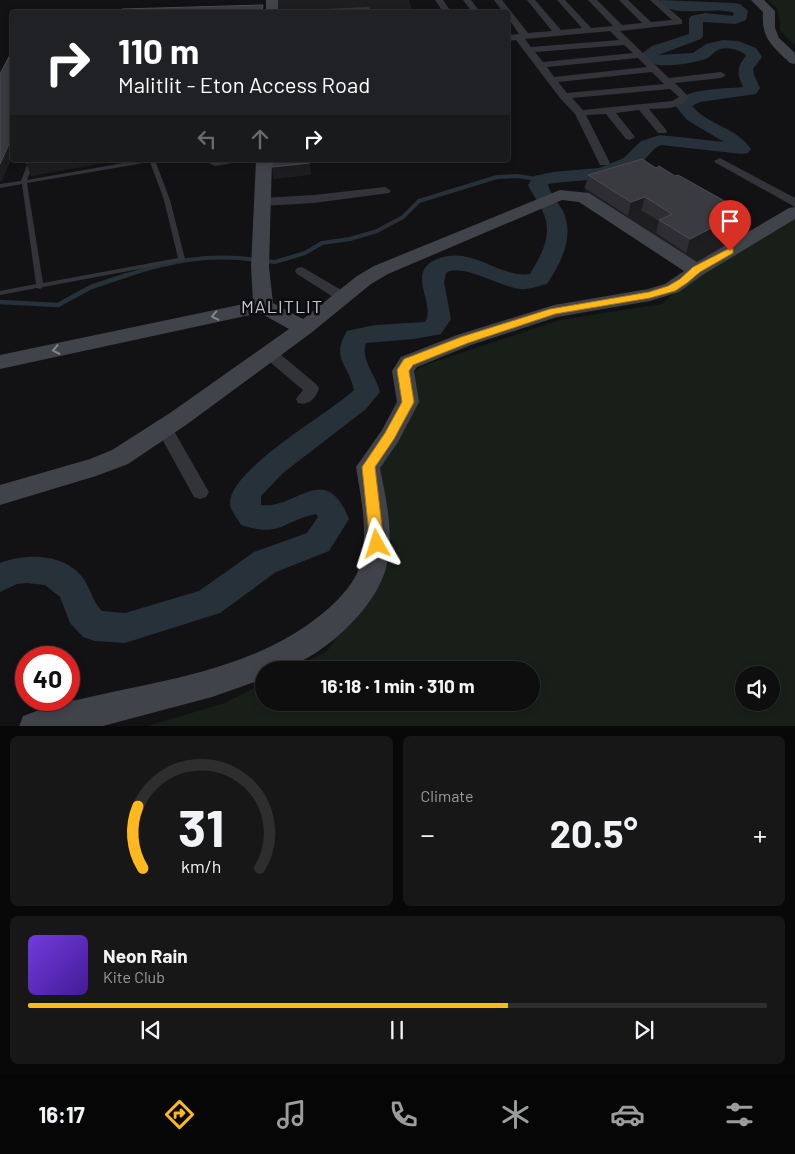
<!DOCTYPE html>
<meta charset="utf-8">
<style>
body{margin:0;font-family:Barlow,sans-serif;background:#171718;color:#f1f3f6;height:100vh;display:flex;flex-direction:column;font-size:19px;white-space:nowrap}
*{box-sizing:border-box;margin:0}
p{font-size:16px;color:#9b9c9e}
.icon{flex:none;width:28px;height:28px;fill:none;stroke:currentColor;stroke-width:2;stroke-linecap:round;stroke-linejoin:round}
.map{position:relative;height:726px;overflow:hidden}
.panel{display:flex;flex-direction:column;gap:10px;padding:10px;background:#080808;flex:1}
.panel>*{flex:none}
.hud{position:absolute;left:10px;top:10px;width:500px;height:152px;border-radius:5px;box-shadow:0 2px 8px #0003,0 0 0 1px #2e2e2f;background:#202124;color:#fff;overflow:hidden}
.buttons{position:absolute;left:735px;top:666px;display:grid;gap:10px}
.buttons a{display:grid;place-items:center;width:45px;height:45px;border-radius:50%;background:#0e0e0f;box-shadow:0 2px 8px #0003,0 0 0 1px #2e2e2f;font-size:25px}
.speed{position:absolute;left:15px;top:646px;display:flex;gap:10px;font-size:25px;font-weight:700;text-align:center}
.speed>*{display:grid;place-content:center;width:65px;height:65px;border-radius:50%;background:#0e0e0f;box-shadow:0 2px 8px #0003,0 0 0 1px #2e2e2f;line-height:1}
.speed .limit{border:8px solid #d22;background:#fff;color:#111}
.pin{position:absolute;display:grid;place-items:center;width:42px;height:42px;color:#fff;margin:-51px -21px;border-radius:50% 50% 50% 0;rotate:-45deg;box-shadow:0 0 5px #0007}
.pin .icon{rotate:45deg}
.me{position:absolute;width:55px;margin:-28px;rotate:354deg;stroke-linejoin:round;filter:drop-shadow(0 0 4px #0008)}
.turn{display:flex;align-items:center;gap:18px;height:105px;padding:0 25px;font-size:22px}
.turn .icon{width:65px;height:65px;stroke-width:2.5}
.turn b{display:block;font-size:35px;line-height:42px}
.lanes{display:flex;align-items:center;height:48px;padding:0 25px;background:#0003;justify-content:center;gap:25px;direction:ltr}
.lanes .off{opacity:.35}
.big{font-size:38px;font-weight:700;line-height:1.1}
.panel .tile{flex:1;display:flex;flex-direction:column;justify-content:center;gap:8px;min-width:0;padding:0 18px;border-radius:8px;background:#171718}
.panel .dial{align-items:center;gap:0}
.dial svg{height:130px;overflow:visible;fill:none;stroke:#2e2e2f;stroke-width:7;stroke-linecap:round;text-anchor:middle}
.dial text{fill:#f1f3f6;stroke:none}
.song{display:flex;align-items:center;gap:15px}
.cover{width:60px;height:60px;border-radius:8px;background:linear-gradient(135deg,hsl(260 70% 55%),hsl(260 70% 35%))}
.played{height:5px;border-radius:2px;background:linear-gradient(90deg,#ffb91f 65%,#2e2e2f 65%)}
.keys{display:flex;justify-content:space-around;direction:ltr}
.heat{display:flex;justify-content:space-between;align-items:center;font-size:28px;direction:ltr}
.panel .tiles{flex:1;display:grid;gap:10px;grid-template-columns:1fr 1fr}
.tile:last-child{grid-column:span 2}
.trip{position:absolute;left:255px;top:661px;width:285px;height:50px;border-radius:25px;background:#0e0e0f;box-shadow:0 2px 8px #0003,0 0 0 1px #2e2e2f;font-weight:700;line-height:50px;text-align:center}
.tabs{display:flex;height:80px;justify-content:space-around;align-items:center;background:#060606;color:#9b9c9e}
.tabs .icon{width:35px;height:35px}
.tabs .active{color:#ffb91f}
.tabs b{font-size:22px;color:#f1f3f6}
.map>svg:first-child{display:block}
.built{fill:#1e1e21}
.green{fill:#181f19;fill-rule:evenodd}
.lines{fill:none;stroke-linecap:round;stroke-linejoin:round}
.stream-far1{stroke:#273139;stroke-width:4}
.stream{stroke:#273139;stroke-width:4.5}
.river{fill:#273139;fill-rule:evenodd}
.lane{fill:#33343a;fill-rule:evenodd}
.street{fill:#33343a;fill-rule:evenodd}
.secondary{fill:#41434a;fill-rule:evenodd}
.wall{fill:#2e2e32}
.shaded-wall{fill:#1d1d20}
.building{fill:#3a3b40;stroke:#4a4c53}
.oneway{stroke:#808590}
.route{fill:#ffb91f;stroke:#a67814}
.labels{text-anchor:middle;stroke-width:5;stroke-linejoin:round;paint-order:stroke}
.quarter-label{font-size:18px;letter-spacing:1px;fill:#c4c7d2;stroke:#0d0d0f}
</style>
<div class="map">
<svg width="795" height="727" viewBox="0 0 795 727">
<rect width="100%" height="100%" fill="#121214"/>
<path class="built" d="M267,0H409L413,12H220L266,11Z
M638,167L756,233L689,267L586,196L584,186Z"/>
<path class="green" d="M766,0H795V45L780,31V23L777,8Z
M795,215V726L144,727L225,703L264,683V702H531V670H290L327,651L379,577L377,474L411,376L422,366L560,320L662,304L686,282ZM744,675H771V702H744Z"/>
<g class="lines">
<path class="stream-far1" d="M265,261L275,262L305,253L322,243L350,239L377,231L403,217L419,201L497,177L518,176L541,180
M124,276C170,261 209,253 257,260"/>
<path class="stream" d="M0,302L58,305L91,287L127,275"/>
<path class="river" d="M661,0L735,3L740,4L748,11L746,20L735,24L703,22V36L701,39L658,55L693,53L706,44L723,40L738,41L756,48L762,57L753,69L754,75L760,88L756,94L700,102L692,106C708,125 736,127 751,149L748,153L742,154L661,145C650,150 647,160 637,166C608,183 580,179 548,184C550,194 558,202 563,211C575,236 561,263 547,284C538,286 529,290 520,289C501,287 460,262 446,273L444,282L451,319L441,334L414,339L366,343C360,360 376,375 380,392L366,409L283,473L261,496V505C296,510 325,459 349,519L329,551L276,572L220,613L125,643L95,641L83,637L70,623L60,597L45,585L27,583L17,584L0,592V563C26,553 64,553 83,578C91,589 92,601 102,611L125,613L199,591L254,552L307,533L318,517L316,514C282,521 281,538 241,525C238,519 231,511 230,505C226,471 330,413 354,390C349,364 330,359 347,331L375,325L425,322C438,303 398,266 448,256C477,251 502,278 530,274C542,254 554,233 542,210C538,201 532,194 528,185L534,176L553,172L599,168L624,158L641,141L660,135L724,142L687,120L674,104C684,88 725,89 743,87C737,74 736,68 746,56L745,54C736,49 724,45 715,52C711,55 710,57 706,59C688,64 665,68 648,63L641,54L652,46L689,34V19L691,16L705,13L733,16L734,13C715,5 674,20 659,2Z"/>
<path class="lane" d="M368,7L370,8L369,9L300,12H282L284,11Z
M29,160H35L27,180L141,160H155L170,200L185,259L182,261L43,287L40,289L37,288L0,295V291L36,284L22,184L0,188V184L21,181ZM150,162L164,200L178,258L43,283L27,183Z"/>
<path class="street" d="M435,0H443L451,12H443Z
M463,0H471L480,12H472Z
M494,0H502L528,33L552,31L527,0H535L561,30L582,28L557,0H565L591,28L613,26L588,0H597L622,25L642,23L619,0H628L651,22L672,20L650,0H659L682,20V24L620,31L669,78L721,72L726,75L721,78L675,83L689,97C680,110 664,108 649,109L667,131L666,133H658L639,110L616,113L635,137L630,140L626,139L606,114L586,115L610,163L608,165H600L575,114L560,98L516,40L508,41V35L519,34L508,18V12H503ZM610,31L619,40L531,47L525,39ZM624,45L633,53L543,62L535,52ZM638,58L647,67L554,77L547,67ZM652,72L664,84L567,93L558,82ZM670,89L679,97L672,101L583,110L572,98Z
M720,158L795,198V207L716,163L714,161Z
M214,160H241L239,162L215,166L209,163Z
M312,160H326L320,163L314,162Z
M385,187L391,191L389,193L314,203L262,206L256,202L262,198L314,195Z
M302,267L348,294L350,297L348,300H338L297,274L295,271L297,268Z
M269,348L274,349L316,384L319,388C316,398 309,406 298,403L296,399L303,390L264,357L262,353L264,349Z
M164,422L170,424L206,487L209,492L206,497L200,499L194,497L156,428L158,424Z"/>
<path class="secondary" d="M266,0H278V12H266Z
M751,0H764L775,11V28L779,38L795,53V64L790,63C772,46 761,38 763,12Z
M256,160H272L269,267L273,303L303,319L357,276L374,266L560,190L589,193L697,262L789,208L795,207V219L704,274L679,292L650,301L557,317L471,345L417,367L414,371L419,402L398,442L380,468C386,499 394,533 387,564C378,607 324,656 283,669C277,671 270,670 264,670L263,679L212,697L99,727H19L23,716L42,709C139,681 250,678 329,608C341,597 356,581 360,565C369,534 361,498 356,467L382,430L397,402L392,371L401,357L457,335L554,305L648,289L665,284L684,271L579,202L562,200L388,274L371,284L311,333L186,425L128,464L96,476L0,505V485L90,459L112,450L170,413L289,329L260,313L0,369V355L253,302L251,267Z"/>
</g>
<path class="wall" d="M656,168L675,176L739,209L735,222L731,224L729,231L686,253L656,233L659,221L641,210L628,216L585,188L588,175Z"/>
<path class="shaded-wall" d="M12,137V157L2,181H0V164Z
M44,160H122L31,176L26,163Z
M310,163L311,175L273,179L272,167Z
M645,197L641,210L628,216L631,202Z
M739,209L735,222L731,224L729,231L686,253L690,239L728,214Z"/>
<path class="building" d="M263,5L262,12H101L122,11V9Z
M12,51V137L0,164V74Z
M642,159L656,168L659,166L675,176L678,175L739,209L728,214L733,217L690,239L659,220L672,214L645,197L631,202L588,175Z
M27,160H44L26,163Z
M272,160H309L310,163L272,167Z"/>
<defs><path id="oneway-chevron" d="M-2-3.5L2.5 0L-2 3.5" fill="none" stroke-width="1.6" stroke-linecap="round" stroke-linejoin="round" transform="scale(1.25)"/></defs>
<g class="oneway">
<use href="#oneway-chevron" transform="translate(215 316) rotate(168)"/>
<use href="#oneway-chevron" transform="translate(56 350) rotate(168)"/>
</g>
<path class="route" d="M730,248L733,249V253L700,272L687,283L675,291L650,298L555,314L468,343L413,365L409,371L414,402L394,439L375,467L384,544L382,548L377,550L372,548L370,544L362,467L385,433L402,402L397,370L404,359L461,337L550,309L649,292L668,286L680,279L693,267Z"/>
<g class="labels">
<g class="quarter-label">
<text x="282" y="313">MALITLIT</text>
</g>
</g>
</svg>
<div class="buttons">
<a><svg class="icon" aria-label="sound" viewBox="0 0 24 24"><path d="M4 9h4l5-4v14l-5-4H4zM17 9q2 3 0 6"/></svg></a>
</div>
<div class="speed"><div class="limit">40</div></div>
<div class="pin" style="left:730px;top:251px;background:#d93025"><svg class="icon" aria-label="arrive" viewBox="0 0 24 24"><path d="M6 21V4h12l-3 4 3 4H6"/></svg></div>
<svg class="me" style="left:377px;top:544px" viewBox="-20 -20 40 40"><path d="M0-17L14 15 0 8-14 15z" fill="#ffb91f" stroke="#fff" stroke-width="4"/></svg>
<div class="trip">16:18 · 1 min · 310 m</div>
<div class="hud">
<div class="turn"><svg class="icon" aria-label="right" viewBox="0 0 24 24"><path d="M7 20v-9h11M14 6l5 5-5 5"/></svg><div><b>110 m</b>Malitlit - Eton Access Road</div></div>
<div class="lanes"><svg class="icon off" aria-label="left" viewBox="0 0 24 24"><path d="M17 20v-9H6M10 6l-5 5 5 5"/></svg><svg class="icon off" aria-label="ahead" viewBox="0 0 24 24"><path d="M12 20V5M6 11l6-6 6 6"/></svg><svg class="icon" aria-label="right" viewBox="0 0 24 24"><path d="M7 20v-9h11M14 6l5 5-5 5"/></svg></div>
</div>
</div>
<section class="panel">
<div class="tiles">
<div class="tile dial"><svg viewBox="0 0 100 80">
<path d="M14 69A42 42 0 1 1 86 69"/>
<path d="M14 69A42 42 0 0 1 11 31" stroke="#ffb91f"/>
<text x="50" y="56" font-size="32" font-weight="700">31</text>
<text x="50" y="72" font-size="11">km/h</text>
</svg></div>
<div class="tile"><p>Climate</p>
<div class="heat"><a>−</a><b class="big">20.5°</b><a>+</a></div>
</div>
<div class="tile">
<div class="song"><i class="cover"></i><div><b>Neon Rain</b><p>Kite Club</p></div></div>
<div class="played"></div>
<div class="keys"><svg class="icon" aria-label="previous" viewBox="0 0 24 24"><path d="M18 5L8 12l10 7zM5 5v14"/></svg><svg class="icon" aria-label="pause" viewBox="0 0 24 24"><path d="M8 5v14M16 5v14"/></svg><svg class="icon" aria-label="next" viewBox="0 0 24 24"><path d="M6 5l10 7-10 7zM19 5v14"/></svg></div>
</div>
</div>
</section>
<nav class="tabs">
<b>16:17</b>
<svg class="icon active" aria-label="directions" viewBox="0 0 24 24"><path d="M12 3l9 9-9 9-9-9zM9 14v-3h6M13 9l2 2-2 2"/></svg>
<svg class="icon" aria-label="music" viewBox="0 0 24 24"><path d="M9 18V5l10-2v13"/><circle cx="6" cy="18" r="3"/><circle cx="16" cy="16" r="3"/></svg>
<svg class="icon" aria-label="phone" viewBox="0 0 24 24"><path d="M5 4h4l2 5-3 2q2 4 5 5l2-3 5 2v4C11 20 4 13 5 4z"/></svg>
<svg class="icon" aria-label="climate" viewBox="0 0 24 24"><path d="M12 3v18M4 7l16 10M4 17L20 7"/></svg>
<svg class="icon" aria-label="car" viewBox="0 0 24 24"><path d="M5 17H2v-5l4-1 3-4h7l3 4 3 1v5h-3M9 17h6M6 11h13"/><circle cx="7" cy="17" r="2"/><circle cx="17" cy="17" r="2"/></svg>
<svg class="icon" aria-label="filters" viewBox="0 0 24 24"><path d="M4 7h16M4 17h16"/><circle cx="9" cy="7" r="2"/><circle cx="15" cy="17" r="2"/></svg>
</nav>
